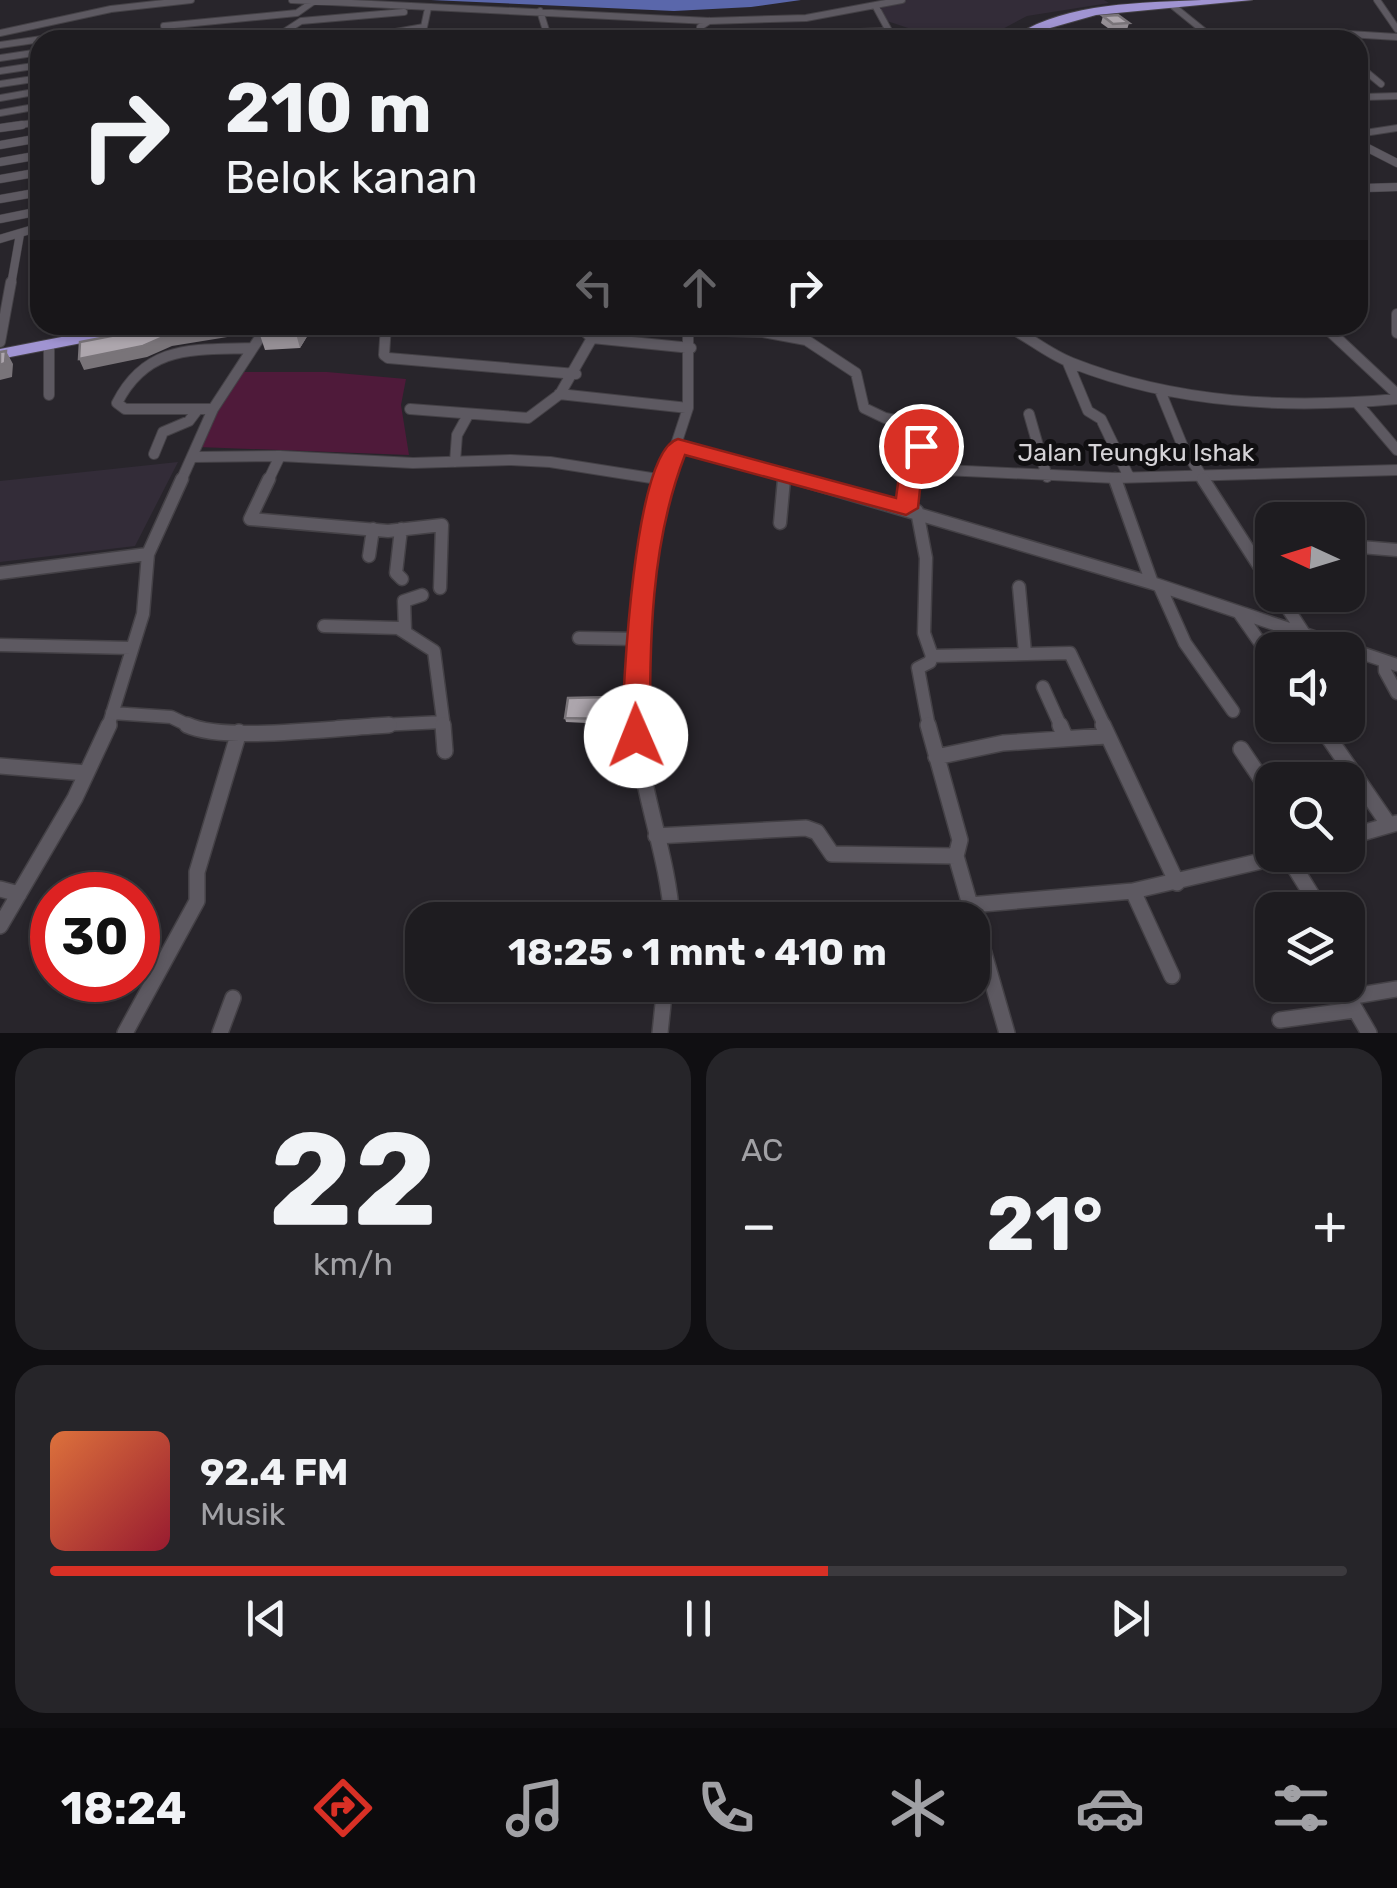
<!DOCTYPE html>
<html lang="id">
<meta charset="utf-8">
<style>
body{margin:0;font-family:Rubik,sans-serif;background:#262529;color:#f1f3f6;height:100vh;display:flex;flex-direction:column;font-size:38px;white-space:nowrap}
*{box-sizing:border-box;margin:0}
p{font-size:32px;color:#a1a1a5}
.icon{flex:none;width:55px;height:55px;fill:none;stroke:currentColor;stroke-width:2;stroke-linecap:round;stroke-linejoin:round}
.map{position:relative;height:1033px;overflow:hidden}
.side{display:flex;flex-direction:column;gap:15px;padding:15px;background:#100f12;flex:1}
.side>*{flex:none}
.banner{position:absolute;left:30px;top:30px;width:1338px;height:305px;border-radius:30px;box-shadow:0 2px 8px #0004,0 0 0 2px #3c3a3e;background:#1e1c20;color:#f1f3f6;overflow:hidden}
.needle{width:65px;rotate:274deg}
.buttons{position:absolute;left:1255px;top:502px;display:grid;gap:20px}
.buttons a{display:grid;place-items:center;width:110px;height:110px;border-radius:20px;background:#1e1c20;box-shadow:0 2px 8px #0004,0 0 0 2px #3c3a3e;font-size:50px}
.speed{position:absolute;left:30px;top:872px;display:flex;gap:20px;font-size:50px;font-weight:700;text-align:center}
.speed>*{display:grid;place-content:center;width:130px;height:130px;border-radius:50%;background:#1e1c20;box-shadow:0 2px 8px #0004,0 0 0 2px #3c3a3e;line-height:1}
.speed .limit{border:15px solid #d22;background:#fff;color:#111}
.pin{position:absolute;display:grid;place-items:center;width:85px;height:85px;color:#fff;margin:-42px;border:5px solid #fff;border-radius:50%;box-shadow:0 2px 10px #0007}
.me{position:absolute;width:110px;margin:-55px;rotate:359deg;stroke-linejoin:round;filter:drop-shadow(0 0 8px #0008)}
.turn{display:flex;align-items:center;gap:35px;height:210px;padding:0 30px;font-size:45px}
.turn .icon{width:130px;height:130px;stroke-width:2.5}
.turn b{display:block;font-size:70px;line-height:85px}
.lanes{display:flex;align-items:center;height:95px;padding:0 30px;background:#0003;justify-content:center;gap:50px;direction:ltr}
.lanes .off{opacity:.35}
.big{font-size:75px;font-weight:700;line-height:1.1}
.side .widget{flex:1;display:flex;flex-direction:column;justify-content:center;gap:15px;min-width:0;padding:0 35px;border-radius:30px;background:#262529}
.side .dial{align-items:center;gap:0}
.dial b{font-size:130px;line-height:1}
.song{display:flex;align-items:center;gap:30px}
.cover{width:120px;height:120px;border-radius:15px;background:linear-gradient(135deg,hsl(20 70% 55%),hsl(350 70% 35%))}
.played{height:10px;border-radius:5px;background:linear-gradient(90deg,#d93025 60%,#3c3a3e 60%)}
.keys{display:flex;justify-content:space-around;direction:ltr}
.heat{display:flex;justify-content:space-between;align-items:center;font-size:55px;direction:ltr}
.side .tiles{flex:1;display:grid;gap:15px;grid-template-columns:1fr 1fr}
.widget:last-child{grid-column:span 2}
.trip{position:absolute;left:405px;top:902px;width:585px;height:100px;border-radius:30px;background:#1e1c20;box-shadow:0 2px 8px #0004,0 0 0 2px #3c3a3e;font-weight:700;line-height:100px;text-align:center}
.tabs{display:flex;height:160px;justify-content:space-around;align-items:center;background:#0c0b0d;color:#a1a1a5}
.tabs .icon{width:70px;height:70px}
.tabs .current{color:#d93025}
.tabs b{font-size:45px;color:#f1f3f6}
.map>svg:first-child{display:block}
.built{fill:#332c38}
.green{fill:#4f1a3a}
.water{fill:#5a67ab}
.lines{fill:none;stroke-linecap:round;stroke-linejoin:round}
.minor-far4-casing{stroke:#444146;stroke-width:8}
.minor-far3-casing{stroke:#444146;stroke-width:9}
.minor-far2-casing{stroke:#444146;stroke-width:12}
.minor-far1-casing{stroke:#444146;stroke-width:15}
.minor-casing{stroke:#444146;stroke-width:18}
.secondary-casing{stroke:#444146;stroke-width:2}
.trunk-casing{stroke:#444146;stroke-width:2}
.minor-far4{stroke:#5d5961;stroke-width:6}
.minor-far3{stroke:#5d5961;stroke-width:8}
.minor-far2{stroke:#5d5961;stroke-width:10}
.minor-far1{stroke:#5d5961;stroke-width:12}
.minor{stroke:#5d5961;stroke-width:15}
.secondary{fill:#5d5961;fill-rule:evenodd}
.trunk{fill:#a094d2;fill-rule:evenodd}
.wall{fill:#958f95}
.shaded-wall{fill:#797479}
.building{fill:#ada6ad;stroke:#797479;stroke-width:2.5}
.route{fill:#d93025;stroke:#8d1f18;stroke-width:2.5}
.labels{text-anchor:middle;stroke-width:10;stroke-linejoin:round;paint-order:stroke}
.street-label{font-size:25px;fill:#d5d3d7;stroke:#100f11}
</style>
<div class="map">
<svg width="1397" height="1033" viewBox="0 0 1397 1033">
<rect width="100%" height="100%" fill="#28252b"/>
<path class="built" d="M893,0H1104L1109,3L1027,16L982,40H944L878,18L872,6Z
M178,462L135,546L0,562V481Z"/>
<path class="green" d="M237,372H327L406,379L401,405L409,455L198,447Z"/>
<path class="water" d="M431,0H801L751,7L674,11Z"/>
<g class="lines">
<g class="minor-far4-casing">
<path id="minor-far4" d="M292,0L709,21L806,18L902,0
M1377,0L1397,29
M1173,6L1210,36L1242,40
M876,7L894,40
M540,11L549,40
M164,26L297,13L314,1
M0,33L111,9L191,0
M802,34L889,31
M1348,34L1397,37
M1005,38L1011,40
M234,40L281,34L301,21L404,12
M350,40L424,27L428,8
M554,40L599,36L603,40
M688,40L700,36V27L709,21
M0,45L63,36
M0,58L40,52
M1358,65L1381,84
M0,71L40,65
M0,84L40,78
M1364,97L1397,96
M0,98L40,91
M0,113L40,106
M5,127L40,122"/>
</g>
<g class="minor-far3-casing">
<path id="minor-far3" d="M0,128L22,125
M1358,143L1397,163
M0,145L40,138
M0,162L40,155
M0,179L40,172
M1365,188L1397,187
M0,199L40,192
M0,219L40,211
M0,239L40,227
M11,285L20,234"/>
</g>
<g class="minor-far2-casing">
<path id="minor-far2" d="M1397,314V333
M386,325L384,355L388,358L576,374
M510,325L515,331H584L592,338L691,348
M1005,325C1028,336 1048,354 1072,363C1176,404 1287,409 1397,399
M1323,325L1397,394
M689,330L763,332L806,340L856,373L864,408L885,418L920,425L923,469
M0,342L11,282
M49,345V395
M1068,363L1088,411L1101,419L1129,477
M1161,393L1183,447L1205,481
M559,394L688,408
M1357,403L1397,450
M213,409H125L117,403C147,344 194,350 252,348
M410,409L528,418L560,394L592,338
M1029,414L1047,477
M677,446L808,481
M154,454L163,432L189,421L198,409
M193,457L280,456L413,463L511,460L550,462L664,480
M455,462L457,435L468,415
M181,481L213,409L268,325
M268,481L280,456
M664,481L688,408V325
M784,481L785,473
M909,481L923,469L1115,478L1397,470"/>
</g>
<g class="minor-far1-casing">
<path id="minor-far1" d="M269,479L250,519L388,531L442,525L440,588
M657,479L664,480
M799,479L1152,583L1397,665
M1115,479L1152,583
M1203,479L1272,586
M906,508L910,479
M917,511L926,558L924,633L932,656
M780,523L784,479
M401,529L396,573L402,579
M1349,546L1397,550
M369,556L373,529
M0,573L148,554
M1019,587L1025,653
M1160,587L1185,643L1233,711
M1279,595L1305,635
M1240,614L1268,654
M324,626L398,628L434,651L444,727
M405,630L404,601L422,595
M579,638L638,639
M0,645L131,648
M1385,661V671L1397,693
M1043,687L1061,727
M112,713L171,717L192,727
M108,727L143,614L148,554L182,479
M338,727L443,722
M637,727C632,643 645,560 664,479
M929,727L918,668L930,662L932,656L1070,653L1105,727"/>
</g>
<g class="minor-casing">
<path id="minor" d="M187,725C225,743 342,727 389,725
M443,725L445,751
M637,725C640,792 668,853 672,920
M928,725L960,840L956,856L1007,1033
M1060,725L1065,737
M1103,725L1177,883
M1320,725L1389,825
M1241,749L1272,795
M936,757L1003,743L1106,736
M0,766L86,773
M656,836L806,828L817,832L832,854L956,856
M1348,837L1397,823
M1287,855L1321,910
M0,889L19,894
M1133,891L1172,976
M970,905L1133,891L1287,855
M0,926L75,798L109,725
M972,979H991
M1341,985L1369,1033
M1348,997L1397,989
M1280,1020L1354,1010
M125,1033L197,901V872L239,732
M220,1033L233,998
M660,1033L665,985"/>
</g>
<g class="secondary-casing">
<path id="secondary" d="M1397,125V131L1358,137V131Z"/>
</g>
<g class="trunk-casing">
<path id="trunk" d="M1202,0H1252L1096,15L1043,30L1022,40H1009C1061,2 1140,3 1202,0Z
M123,325H156L148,330L0,359V349Z"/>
</g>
<use href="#minor-far4" class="minor-far4"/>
<use href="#minor-far3" class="minor-far3"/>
<use href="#minor-far2" class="minor-far2"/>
<use href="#minor-far1" class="minor-far1"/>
<use href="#minor" class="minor"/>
<use href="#secondary" class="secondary"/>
<use href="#trunk" class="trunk"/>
</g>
<path class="wall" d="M1103,16L1129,23L1127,30L1112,31L1101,23Z
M314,325L300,348L265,350L259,332Z
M610,702L607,724L566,722L565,718Z"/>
<path class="shaded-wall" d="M233,325H258L252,333L172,346L147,357L84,370L79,359L168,335Z
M298,325H314L300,348L295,330Z
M6,351L13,364L12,377L0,380V365Z"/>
<path class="building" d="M1118,15L1129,23L1113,24L1103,16Z
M168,325H233L168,335L143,346L79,359L80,342Z
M261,325H298L295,330L259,332V328Z
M6,351L5,363L0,365V352Z
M610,697L607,719L565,718L568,698Z"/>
<path class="route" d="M678,439L896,498L899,476L912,466L914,441H929L934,469L921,480L918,508L906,515L685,455C650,545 650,641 650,736L646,744L636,747L626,744L622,736C623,691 633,451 678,439Z"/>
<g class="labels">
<g class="street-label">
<text x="1136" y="461">Jalan Teungku Ishak</text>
</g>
</g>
</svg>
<div class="buttons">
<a><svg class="needle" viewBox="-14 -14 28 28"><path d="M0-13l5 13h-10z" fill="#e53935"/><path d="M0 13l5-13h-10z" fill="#a1a1a5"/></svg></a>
<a><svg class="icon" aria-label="sound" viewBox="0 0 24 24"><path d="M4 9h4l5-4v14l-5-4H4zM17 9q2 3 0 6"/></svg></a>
<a><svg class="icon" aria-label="search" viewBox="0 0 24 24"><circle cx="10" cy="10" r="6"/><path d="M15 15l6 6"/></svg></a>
<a><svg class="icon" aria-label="layers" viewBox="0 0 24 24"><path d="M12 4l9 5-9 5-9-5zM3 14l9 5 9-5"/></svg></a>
</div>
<div class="speed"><div class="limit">30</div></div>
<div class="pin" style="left:921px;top:446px;background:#d93025"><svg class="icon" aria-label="arrive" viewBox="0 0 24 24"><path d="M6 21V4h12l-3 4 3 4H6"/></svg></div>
<svg class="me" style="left:636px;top:736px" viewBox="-20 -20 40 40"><circle r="19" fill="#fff"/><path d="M0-13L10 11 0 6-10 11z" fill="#d93025"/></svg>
<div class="trip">18:25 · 1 mnt · 410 m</div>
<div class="banner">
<div class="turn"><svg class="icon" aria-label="right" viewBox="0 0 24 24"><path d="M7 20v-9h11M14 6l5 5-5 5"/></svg><div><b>210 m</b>Belok kanan</div></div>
<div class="lanes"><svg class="icon off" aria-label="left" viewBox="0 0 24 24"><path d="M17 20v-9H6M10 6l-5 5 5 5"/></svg><svg class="icon off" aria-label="ahead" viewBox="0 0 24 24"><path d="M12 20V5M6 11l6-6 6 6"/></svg><svg class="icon" aria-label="right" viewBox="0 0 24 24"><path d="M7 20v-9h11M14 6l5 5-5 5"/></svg></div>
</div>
</div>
<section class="side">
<div class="tiles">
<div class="widget dial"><b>22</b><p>km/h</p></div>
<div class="widget"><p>AC</p>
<div class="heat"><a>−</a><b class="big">21°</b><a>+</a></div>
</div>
<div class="widget">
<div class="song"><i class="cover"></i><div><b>92.4 FM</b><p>Musik</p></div></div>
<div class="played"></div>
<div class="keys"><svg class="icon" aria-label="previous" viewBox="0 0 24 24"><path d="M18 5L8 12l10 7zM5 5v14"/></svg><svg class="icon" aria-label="pause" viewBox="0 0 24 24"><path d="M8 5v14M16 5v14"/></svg><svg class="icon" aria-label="next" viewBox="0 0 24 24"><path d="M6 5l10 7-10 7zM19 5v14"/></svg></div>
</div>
</div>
</section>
<nav class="tabs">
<b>18:24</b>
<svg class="icon current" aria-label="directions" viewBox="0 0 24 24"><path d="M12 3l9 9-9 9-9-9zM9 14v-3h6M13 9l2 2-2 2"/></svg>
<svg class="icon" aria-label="music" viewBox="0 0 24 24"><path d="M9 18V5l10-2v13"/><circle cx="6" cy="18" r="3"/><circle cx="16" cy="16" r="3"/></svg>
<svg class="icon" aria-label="phone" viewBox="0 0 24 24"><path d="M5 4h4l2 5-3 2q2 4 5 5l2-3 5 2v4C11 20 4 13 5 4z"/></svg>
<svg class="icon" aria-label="climate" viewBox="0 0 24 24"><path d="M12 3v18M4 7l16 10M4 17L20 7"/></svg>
<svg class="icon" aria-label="car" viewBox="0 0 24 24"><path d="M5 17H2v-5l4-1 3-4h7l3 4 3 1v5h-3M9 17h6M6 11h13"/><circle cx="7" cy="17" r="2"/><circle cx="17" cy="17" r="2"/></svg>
<svg class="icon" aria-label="filters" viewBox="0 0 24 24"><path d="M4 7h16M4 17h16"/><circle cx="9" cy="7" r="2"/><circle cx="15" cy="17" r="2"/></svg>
</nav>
